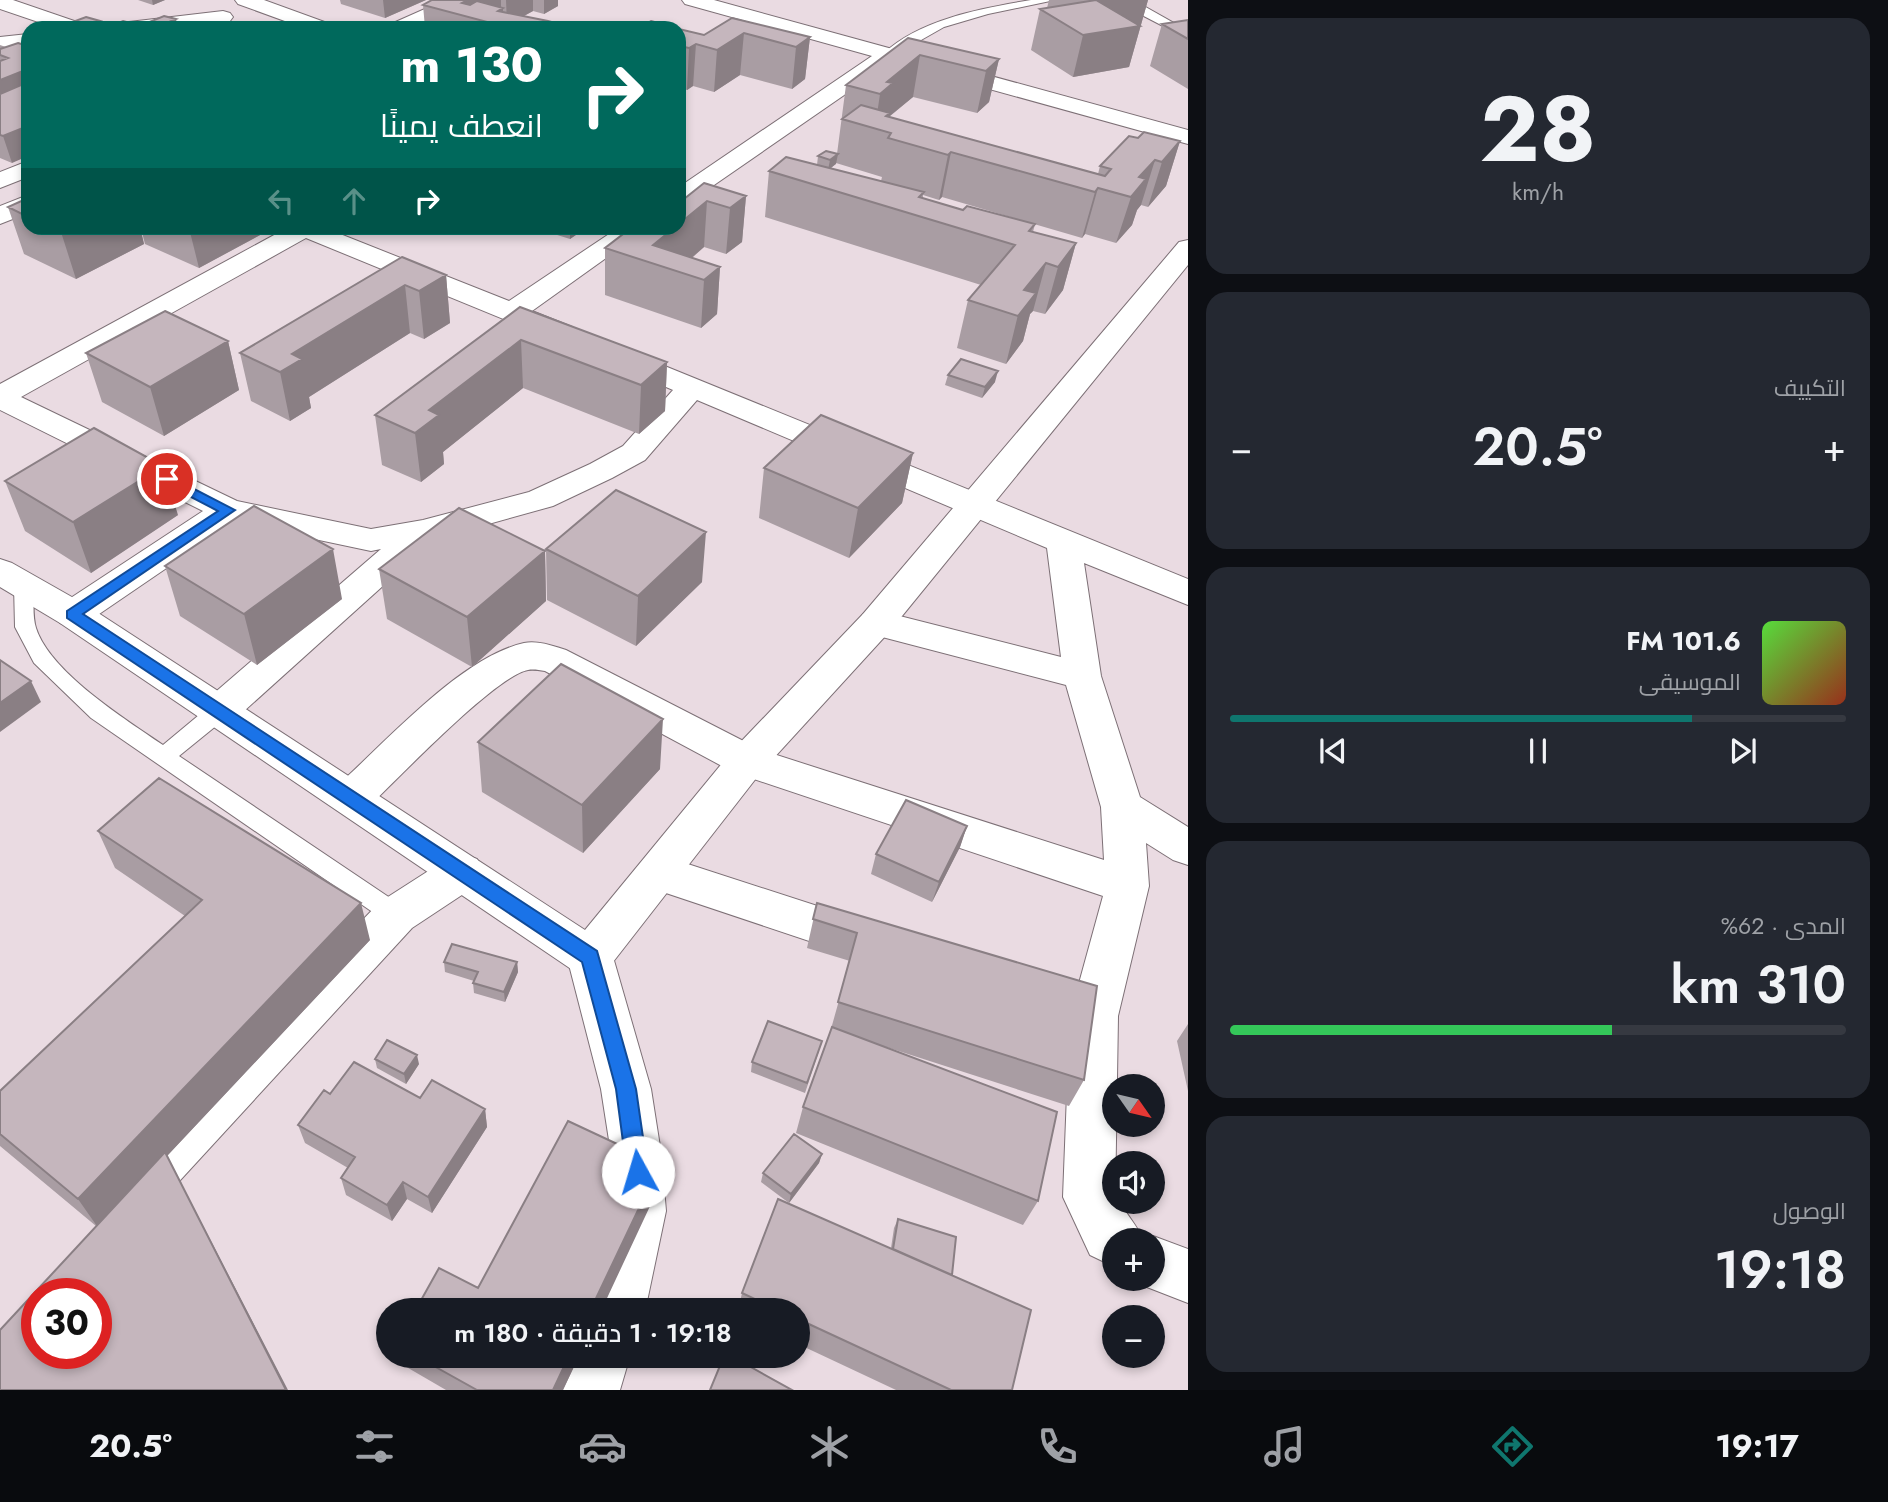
<!DOCTYPE html>
<html lang="ar">
<meta charset="utf-8">
<style>
body{margin:0;font-family:Jost,Cairo,sans-serif;background:#242831;color:#f1f3f6;direction:rtl;height:100vh;display:flex;flex-direction:column;font-size:26px;white-space:nowrap}
*{box-sizing:border-box;margin:0}
p{font-size:23px;color:#9ea1a6}
.icon{flex:none;width:38px;height:38px;fill:none;stroke:currentColor;stroke-width:2;stroke-linecap:round;stroke-linejoin:round}
.map{position:relative;flex:1;overflow:hidden;direction:ltr}
.side{display:flex;flex-direction:column;gap:18px;padding:18px;background:#0d0f14;width:700px}
.side>*{flex:none}
.banner{position:absolute;left:21px;top:21px;width:665px;height:214px;border-radius:21px;box-shadow:0 4px 10px #0003;direction:rtl;background:#00695c;color:#fff;overflow:hidden}
.needle{width:46px;rotate:124deg}
.controls{position:absolute;left:1102px;top:1074px;display:grid;gap:14px}
.controls a{display:grid;place-items:center;width:63px;height:63px;border-radius:50%;background:#171b24;box-shadow:0 4px 10px #0003;font-size:35px}
.speed{position:absolute;left:21px;top:1278px;display:flex;gap:14px;font-size:35px;font-weight:700;text-align:center}
.speed>*{display:grid;place-content:center;width:91px;height:91px;border-radius:50%;background:#171b24;box-shadow:0 4px 10px #0003;line-height:1}
.speed .limit{border:10px solid #d22;background:#fff;color:#111}
.pin{position:absolute;display:grid;place-items:center;width:60px;height:60px;color:#fff;margin:-30px;border:4px solid #fff;border-radius:50%;box-shadow:0 2px 7px #0007}
.me{position:absolute;width:77px;margin:-38px;rotate:354deg;stroke-linejoin:round;filter:drop-shadow(0 0 5px #0008)}
.turn{display:flex;align-items:center;gap:24px;height:147px;padding:0 28px;font-size:32px}
.turn .icon{width:91px;height:91px;stroke-width:2.5}
.turn b{display:block;font-size:49px;line-height:60px}
.lanes{display:flex;align-items:center;height:66px;padding:0 28px;background:#0003;justify-content:center;gap:35px;direction:ltr}
.lanes .off{opacity:.35}
.big{font-size:52px;font-weight:600;line-height:1.1}
.side .tile{flex:1;display:flex;flex-direction:column;justify-content:center;gap:10px;min-width:0;padding:0 24px;border-radius:21px;background:#242831}
.side .dial{align-items:center;gap:0}
.dial b{font-size:91px;line-height:1}
.song{display:flex;align-items:center;gap:21px}
.cover{width:84px;height:84px;border-radius:10px;background:linear-gradient(135deg,hsl(110 70% 55%),hsl(10 70% 35%))}
.played{height:7px;border-radius:4px;background:linear-gradient(90deg,#0f766e 75%,#363941 75%)}
.keys{display:flex;justify-content:space-around;direction:ltr}
.heat{display:flex;justify-content:space-between;align-items:center;font-size:38px;direction:ltr}
.charge{height:10px;border-radius:5px;background:linear-gradient(90deg,#34c759 62%,#363941 0)}
.trip{position:absolute;left:376px;top:1298px;width:434px;height:70px;border-radius:35px;background:#171b24;box-shadow:0 4px 10px #0003;font-weight:600;line-height:70px;text-align:center;direction:rtl}
.menu{display:flex;height:112px;justify-content:space-around;align-items:center;background:#090b0e;color:#9ea1a6}
.menu .icon{width:49px;height:49px}
.menu .current{color:#0f766e}
.menu b{font-size:32px;color:#f1f3f6}
main{display:flex;flex:1;min-height:0}
.map>svg:first-child{display:block}
.lines{fill:none;stroke-linecap:round;stroke-linejoin:round}
.service-casing{stroke:#7d7076;stroke-width:2}
.minor-casing{stroke:#7d7076;stroke-width:2}
.tertiary-casing{stroke:#7d7076;stroke-width:2}
.service{fill:#fff;fill-rule:evenodd}
.minor{fill:#fff;fill-rule:evenodd}
.tertiary{fill:#fff;fill-rule:evenodd}
.wall{fill:#a99da3;fill-rule:evenodd}
.shaded-wall{fill:#8a7f84}
.building{fill:#c5b6bd;stroke:#8a7f84;stroke-width:2;fill-rule:evenodd}
.route{fill:#1a73e8;stroke:#114b97;stroke-width:2}
</style>
<main>
<section class="side">
<div class="tile dial"><b>28</b><p>km/h</p></div>
<div class="tile"><p>التكييف</p>
<div class="heat"><a>−</a><b class="big">20.5°</b><a>+</a></div>
</div>
<div class="tile">
<div class="song"><i class="cover"></i><div><b>101.6 FM</b><p>الموسيقى</p></div></div>
<div class="played"></div>
<div class="keys"><svg class="icon" aria-label="previous" viewBox="0 0 24 24"><path d="M18 5L8 12l10 7zM5 5v14"/></svg><svg class="icon" aria-label="pause" viewBox="0 0 24 24"><path d="M8 5v14M16 5v14"/></svg><svg class="icon" aria-label="next" viewBox="0 0 24 24"><path d="M6 5l10 7-10 7zM19 5v14"/></svg></div>
</div>
<div class="tile"><p>المدى · 62%</p><b class="big">310 km</b><div class="charge"></div></div>
<div class="tile"><p>الوصول</p><b class="big">19:18</b></div>
</section>
<div class="map">
<svg width="1188" height="1390" viewBox="0 0 1188 1390">
<rect width="100%" height="100%" fill="#eadbe2"/>
<g class="lines">
<g class="service-casing">
<path id="service" d="M1031,0H1055L988,14L944,27L893,56L883,54C920,19 983,8 1031,0Z
M1113,0L1135,1L1188,31V39Z
M24,578L34,585C34,598 32,616 36,628C50,672 125,719 163,745L211,705H227L230,711L227,717L179,756L405,908L408,915L405,922L396,925L387,922L91,718L34,663L15,627L14,585Z"/>
</g>
<g class="minor-casing">
<path id="minor" d="M0,0H13L83,24L86,28H56L0,9Z
M235,0H264L330,24L333,28H304L238,4Z
M682,0H714L1188,130V144L892,62L688,203L679,206V187L872,56L685,4Z
M223,11L230,13L233,17L230,21L181,28H119L129,22Z
M28,34V46L0,49V37Z
M28,161V177L0,188V172Z
M287,228H325L509,301L618,228H648L532,311L572,327L576,333L572,339L562,342L552,339L306,238L21,397L237,501L371,529L423,520L529,492L590,464L623,446L673,390L608,362L603,356L608,350L618,347L1188,579V605L1084,563L1101,676L1140,797L1188,827V865L1173,860L1146,843L1149,886L1118,1016L1115,1202H1120C1128,1217 1137,1225 1143,1240L1153,1236L1188,1249V1303L1134,1282L1133,1279H1153V1241H1115V1267L1090,1255L1063,1197L1070,1016L1103,896L733,772L545,671C539,670 533,669 528,670C495,676 396,781 367,808L352,813L337,808L331,797L337,786C386,742 461,657 524,643C537,640 554,646 566,650L761,750L1104,860L1101,807L1066,685L863,632L858,623L863,614L876,610L1061,657L1047,548L697,400L645,460L612,478L553,506L435,539L233,721L219,725L205,721L200,711L205,701L381,549L371,551L234,522L86,623L73,627L60,623L55,614L60,605L203,511L0,410V384Z
M462,854L477,859L484,872L477,885L412,928L150,1213L132,1221L114,1213L106,1195L114,1177L380,902L447,859Z
M660,855L879,926L886,940L879,954L863,959L645,886L638,873L645,860Z
M590,937L606,943L613,957L651,1089L661,1153L666,1211L645,1311H589L614,1211L611,1153L601,1089L567,957L574,943Z
M574,1356H630L620,1390H562Z"/>
</g>
<g class="tertiary-casing">
<path id="tertiary" d="M445,0H472L469,4L415,28H388L391,24Z
M28,195V213L0,224V206Z
M1188,240V265L889,632L761,772L606,971L590,977L574,971L60,623L0,587V559L12,563L86,605L585,930L733,750L863,614L1179,242Z"/>
</g>
<use href="#service" class="service"/>
<use href="#minor" class="minor"/>
<use href="#tertiary" class="tertiary"/>
</g>
<path class="wall" d="M138,0H165L153,5Z
M340,0H426L385,18L341,4Z
M432,0H558V6L544,14L533,11L524,16L573,28H425L423,5Z
M1049,0H1148L1129,67L1073,77L1031,50L1040,9L1047,8Z
M732,18L810,37L805,79L792,89L740,75L714,92L693,86L687,90L679,88V29L704,35Z
M1188,20V89L1150,66L1162,24Z
M908,38L999,59L989,102L977,113L913,97L889,117L1098,174L1100,166L1138,138L1180,141L1166,186L1148,207L1141,205L1137,210L1132,225L1116,243L1085,234L1082,238L942,197L939,200L923,195V199L963,210L1035,224L1033,232L1076,243L1063,290L1045,314L1033,311L1030,314L1023,341L1006,364L957,348L968,300L981,285L765,217L769,171L817,165L818,156L837,154L846,85ZM836,163L882,177L881,181L830,169Z
M0,45L6,47L12,163L0,158Z
M746,196L742,242L726,254L704,247L692,258L720,267L717,314L701,328L605,295V248L679,203Z
M28,198V228H140L144,244L76,279L24,254L8,207Z
M141,228H261L262,234L199,268L145,244Z
M535,228H586L570,239Z
M402,257L446,275L450,323L424,339L410,333L309,397L311,408L290,421L251,401L240,353Z
M520,307L667,362L665,411L639,434L523,388L443,452L444,464L421,482L382,465L375,415Z
M228,341L239,390L164,436L102,402L86,353Z
M948,375L995,382L982,398L945,385Z
M913,453L902,503L849,558L759,518L764,468Z
M5,481L178,515L91,573L25,531Z
M546,549L702,582L636,646L547,600Z
M545,551L546,601L472,667L387,619L379,569Z
M165,566L342,599L257,665L180,616Z
M478,742L660,769L583,853L482,792Z
M967,826L960,847L932,902L871,874L876,854Z
M98,831L370,940L167,1156L182,1184L96,1226L0,1146V1091L185,916L115,868Z
M817,903L1084,1080L1069,1106L880,1045L1038,1201L1023,1225L796,1133L803,1107L831,1029L850,961L807,948Z
M444,962H517L518,972L505,1002L474,993L473,983L474,981L445,972Z
M1188,1024V1091L1177,1041Z
M819,1051L805,1093L751,1072L752,1062Z
M375,1059L419,1064L406,1084L377,1068Z
M330,1094L420,1098L485,1109L487,1127L432,1213L407,1199L392,1221L346,1195L341,1178L348,1168L305,1143L298,1125Z
M822,1154L819,1163L789,1203L761,1182L763,1173Z
M898,1219L952,1275L1012,1390H896L798,1344V1311H738L742,1293L891,1248L894,1228Z
M400,1356H579L563,1390H446L403,1365Z"/>
<path class="shaded-wall" d="M152,0H165L153,5Z
M383,0H426L385,18Z
M468,0H501V9L503,8V26L462,3Z
M506,0H533V11L507,25Z
M544,0H558V6L544,14Z
M1096,0H1148L1129,67L1073,77L1083,35Z
M176,19L178,28H155Z
M100,21L102,28H82Z
M744,33L740,75L714,92L717,50Z
M810,37L805,79L792,89L796,47Z
M696,44L693,86L687,90L689,48Z
M920,55L913,97L875,128L880,94L887,82Z
M999,59L989,102L977,113L986,71Z
M28,69V89L0,100V80Z
M28,126V156L12,163L3,136Z
M1180,141L1166,186L1148,207L1162,162Z
M951,152L942,197L939,200L948,155Z
M838,154L836,164L828,170L830,160Z
M1155,160L1141,205L1137,210L1132,225L1116,243L1131,197L1139,177Z
M1098,188L1085,234L1082,238L1095,192Z
M746,196L742,242L726,254L730,208Z
M707,201L704,247L676,271L653,245L674,228H679V224Z
M71,228H140L144,244L76,279L61,232Z
M189,228H261L262,234L199,268Z
M570,228H586L570,239Z
M1076,243L1063,290L1045,314L1058,267Z
M1046,263L1033,311L1030,314L1023,341L1006,364L1024,290Z
M720,267L717,314L701,328L704,280Z
M446,275L450,323L424,339L419,291Z
M405,285L410,333L309,397L311,408L290,421L280,372L292,354Z
M521,340L523,388L443,452L444,464L421,482L415,433L429,410Z
M228,341L239,390L164,436L150,387Z
M667,362L665,411L639,434L641,385Z
M998,371L995,382L982,398L985,387Z
M913,453L902,503L849,558L858,508Z
M163,466L178,515L91,573L73,522Z
M706,532L702,582L636,646L638,596Z
M333,549L342,599L257,665L244,614Z
M545,551L546,601L472,667L467,617Z
M31,681L41,702L0,732V703Z
M663,719L660,769L583,853L582,805Z
M967,826L960,847L932,902L939,882Z
M361,903L370,940L167,1156L288,1390H286L99,1229L78,1199Z
M517,962L518,972L505,1002L504,992Z
M417,1055L419,1064L406,1084L404,1074Z
M485,1109L487,1127L432,1213L428,1197Z
M822,1154L819,1163L789,1203L791,1194Z
M660,1164L658,1189L601,1311H590Z
M403,1182L407,1199L392,1221L387,1205Z
M569,1356H579L563,1390H553Z"/>
<path class="building" d="M432,0H468L462,3L470,5L477,1L503,8L498,11L548,21L573,28H510L423,5Z
M1096,0L1140,26L1083,35L1040,9Z
M164,16L176,19L155,28H138L137,27Z
M86,17L100,21L82,28H34L49,22L62,26Z
M732,18L810,37L796,47L744,33L717,50L696,44L689,48L679,46V29L704,35Z
M1188,20V39L1162,24Z
M123,21L137,25L130,28H106Z
M651,21L676,28H640Z
M908,38L999,59L986,71L920,55L887,82L893,83L880,94L846,85Z
M18,43L28,46V69L0,80V61L8,58L0,55V49Z
M28,82V126L3,136L0,135V94Z
M861,105L890,113L886,116L1105,176L1111,169L1100,166L1129,136L1138,138L1144,132L1180,141L1162,162L1155,160L1139,177L1146,179L1131,197L1098,188L1095,192L951,152L948,155L888,138L891,133L842,119Z
M826,151L838,154L830,160L818,156Z
M786,157L924,192L919,197L963,210L967,206L1035,224L1029,231L1076,243L1058,267L1046,263L1024,290L1036,293L1018,316L968,300L1015,245L769,171Z
M704,183L746,196L730,208L707,201L679,224V203Z
M28,198V217L8,207Z
M51,228H71L61,232Z
M631,228H674L653,245L720,267L704,280L605,248Z
M402,257L446,275L419,291L405,285L292,354L302,359L280,372L240,353Z
M520,307L667,362L641,385L521,340L429,410L439,415L415,433L375,415Z
M165,311L228,341L150,387L86,353Z
M961,359L998,371L985,387L948,375Z
M821,415L913,453L858,508L764,468Z
M94,428L163,466L73,522L5,481Z
M616,490L706,532L638,596L546,549Z
M254,506L333,549L244,614L165,566Z
M459,508L545,551L467,617L379,569Z
M0,660L31,681L0,703Z
M561,664L663,719L582,805L478,742Z
M159,778L361,903L78,1199L0,1134V1091L202,900L98,831Z
M906,800L967,826L939,882L876,854Z
M817,903L1097,986L1084,1080L838,1002L857,933L813,919Z
M452,944L517,962L504,992L473,983L478,972L444,962Z
M768,1021L822,1041L807,1083L752,1062Z
M832,1027L1057,1112L1038,1201L803,1107Z
M387,1040L417,1055L404,1074L375,1059Z
M354,1062L420,1098L432,1080L485,1109L428,1197L403,1182L387,1205L341,1178L355,1157L298,1125L324,1090L330,1094Z
M568,1121L660,1164L590,1311H415L439,1268L478,1288Z
M794,1134L822,1154L791,1194L763,1173Z
M165,1152L286,1390H0V1330ZM37,1293H96V1353H37Z
M778,1199L1031,1310L1012,1390H951L798,1319V1311H780L742,1293Z
M898,1219L956,1237L952,1275L893,1249Z
M416,1356H569L553,1390H477Z
M724,1356H731L792,1390H710Z"/>
<path class="route" d="M167,475L235,510L83,614L597,951L636,1089L648,1172L645,1180L638,1183L630,1180L627,1172L616,1089L582,962L67,618V611L218,511L162,482V476Z"/>
</svg>
<div class="controls">
<a><svg class="needle" viewBox="-14 -14 28 28"><path d="M0-13l5 13h-10z" fill="#e53935"/><path d="M0 13l5-13h-10z" fill="#9ea1a6"/></svg></a>
<a><svg class="icon" aria-label="sound" viewBox="0 0 24 24"><path d="M4 9h4l5-4v14l-5-4H4zM17 9q2 3 0 6"/></svg></a>
<a>+</a>
<a>−</a>
</div>
<div class="speed"><div class="limit">30</div></div>
<div class="pin" style="left:167px;top:479px;background:#d93025"><svg class="icon" aria-label="arrive" viewBox="0 0 24 24"><path d="M6 21V4h12l-3 4 3 4H6"/></svg></div>
<svg class="me" style="left:638px;top:1172px" viewBox="-20 -20 40 40"><circle r="19" fill="#fff"/><path d="M0-13L10 11 0 6-10 11z" fill="#1a73e8"/></svg>
<div class="trip">19:18 · 1 دقيقة · 180 m</div>
<div class="banner">
<div class="turn"><svg class="icon" aria-label="right" viewBox="0 0 24 24"><path d="M7 20v-9h11M14 6l5 5-5 5"/></svg><div><b>130 m</b>انعطف يمينًا</div></div>
<div class="lanes"><svg class="icon off" aria-label="left" viewBox="0 0 24 24"><path d="M17 20v-9H6M10 6l-5 5 5 5"/></svg><svg class="icon off" aria-label="ahead" viewBox="0 0 24 24"><path d="M12 20V5M6 11l6-6 6 6"/></svg><svg class="icon" aria-label="right" viewBox="0 0 24 24"><path d="M7 20v-9h11M14 6l5 5-5 5"/></svg></div>
</div>
</div>
</main>
<nav class="menu">
<b>19:17</b>
<svg class="icon current" aria-label="directions" viewBox="0 0 24 24"><path d="M12 3l9 9-9 9-9-9zM9 14v-3h6M13 9l2 2-2 2"/></svg>
<svg class="icon" aria-label="music" viewBox="0 0 24 24"><path d="M9 18V5l10-2v13"/><circle cx="6" cy="18" r="3"/><circle cx="16" cy="16" r="3"/></svg>
<svg class="icon" aria-label="phone" viewBox="0 0 24 24"><path d="M5 4h4l2 5-3 2q2 4 5 5l2-3 5 2v4C11 20 4 13 5 4z"/></svg>
<svg class="icon" aria-label="climate" viewBox="0 0 24 24"><path d="M12 3v18M4 7l16 10M4 17L20 7"/></svg>
<svg class="icon" aria-label="car" viewBox="0 0 24 24"><path d="M5 17H2v-5l4-1 3-4h7l3 4 3 1v5h-3M9 17h6M6 11h13"/><circle cx="7" cy="17" r="2"/><circle cx="17" cy="17" r="2"/></svg>
<svg class="icon" aria-label="filters" viewBox="0 0 24 24"><path d="M4 7h16M4 17h16"/><circle cx="9" cy="7" r="2"/><circle cx="15" cy="17" r="2"/></svg>
<b>20.5°</b>
</nav>
